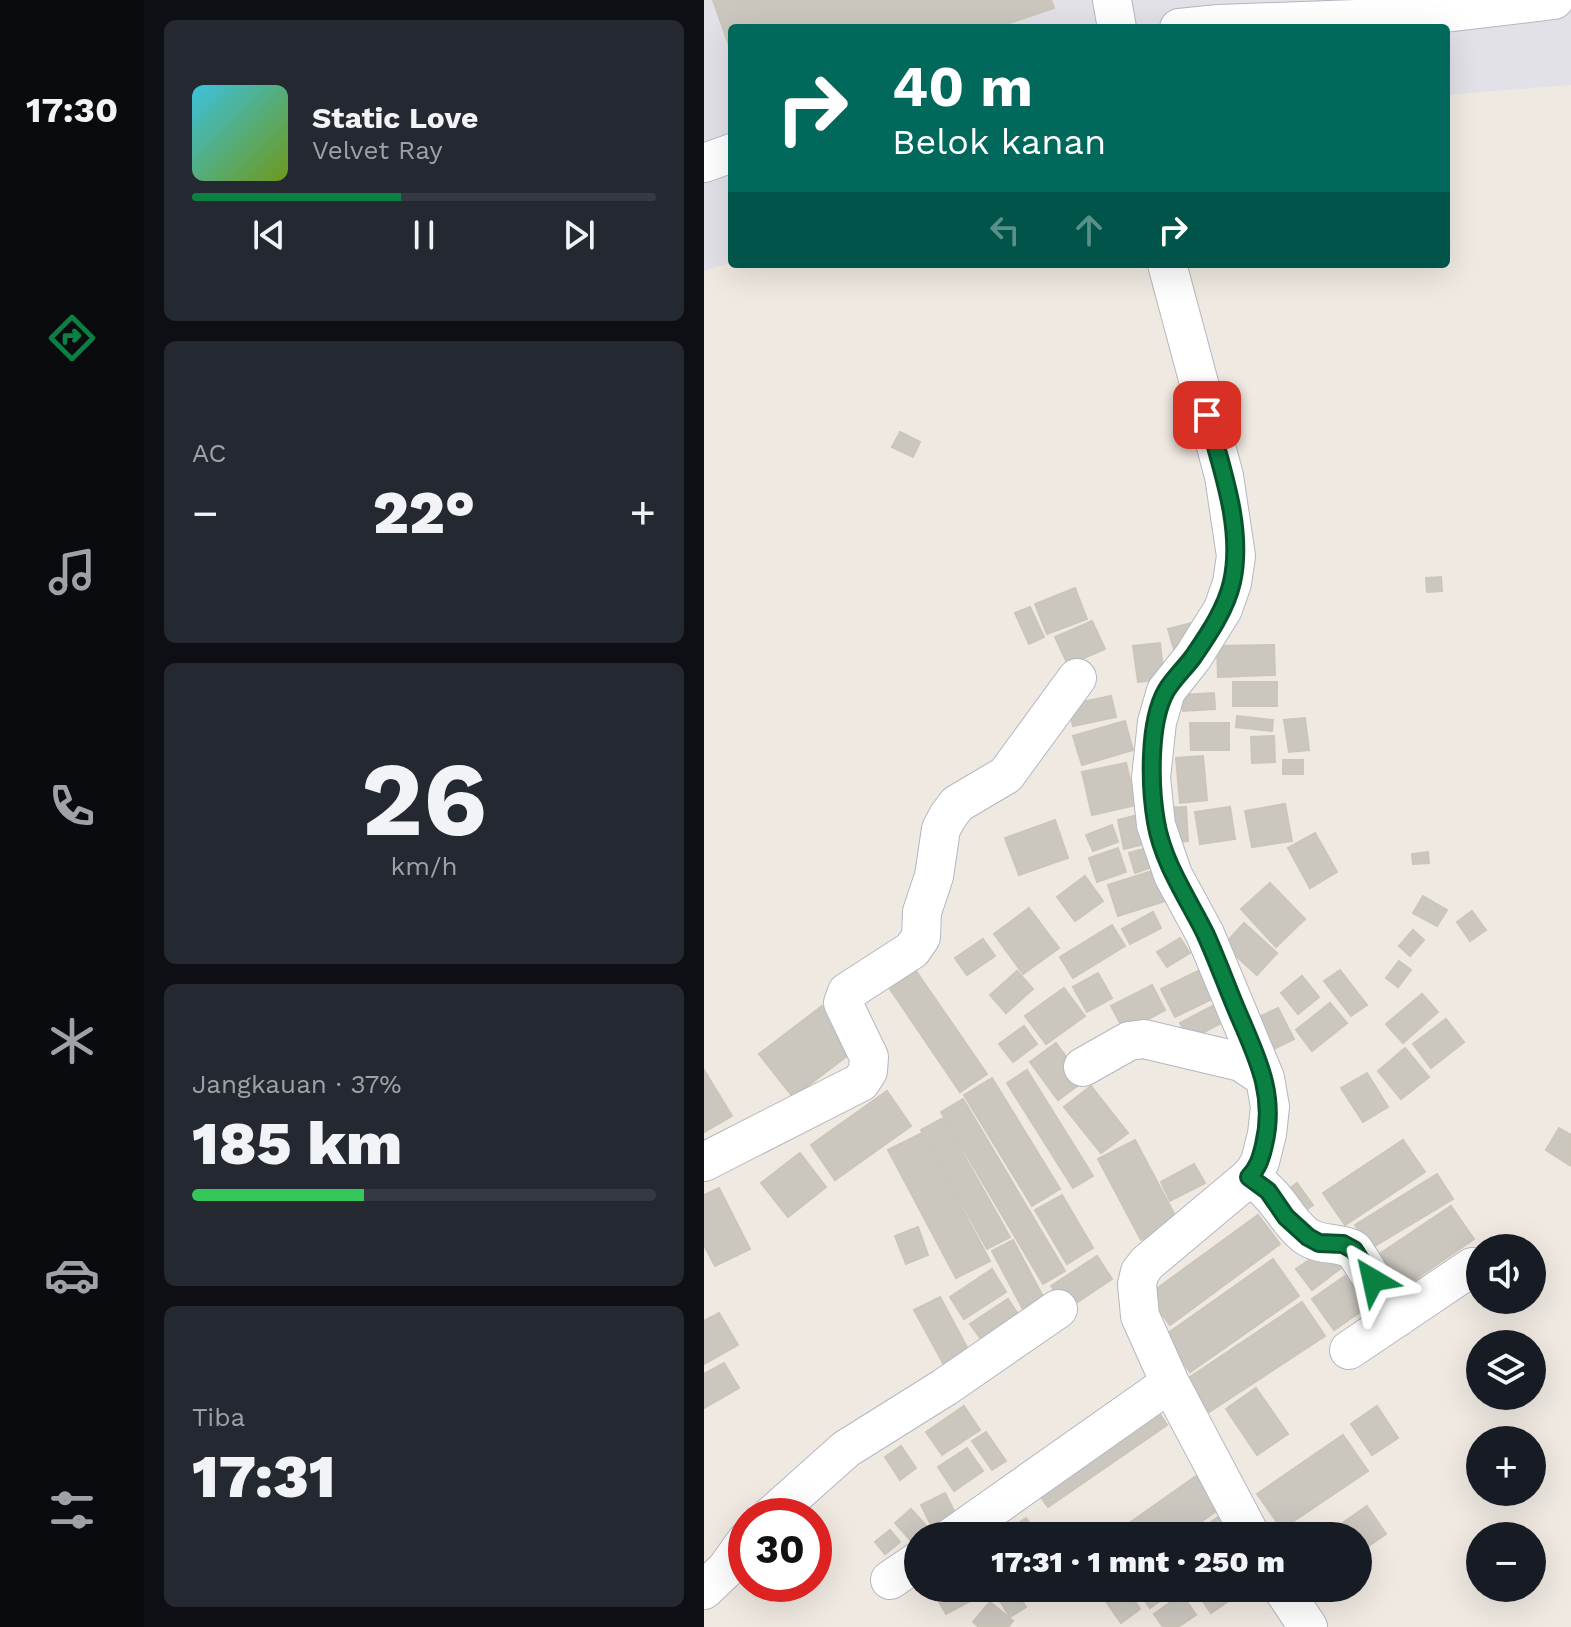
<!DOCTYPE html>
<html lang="id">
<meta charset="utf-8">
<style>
body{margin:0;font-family:"Work Sans",sans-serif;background:#242831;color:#f1f3f6;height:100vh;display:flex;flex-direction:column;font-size:30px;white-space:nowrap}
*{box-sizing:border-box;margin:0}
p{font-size:26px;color:#9ea1a6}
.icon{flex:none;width:44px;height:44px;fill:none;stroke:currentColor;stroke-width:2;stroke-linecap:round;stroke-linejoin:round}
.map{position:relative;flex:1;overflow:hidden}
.details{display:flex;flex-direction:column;gap:20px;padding:20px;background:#0d0f14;width:560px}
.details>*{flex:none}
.guide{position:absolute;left:24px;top:24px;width:722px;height:244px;border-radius:8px;box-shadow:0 8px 32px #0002;background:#00695c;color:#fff;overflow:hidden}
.buttons{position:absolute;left:762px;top:1234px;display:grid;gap:16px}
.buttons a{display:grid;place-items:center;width:80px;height:80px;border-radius:50%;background:#171b24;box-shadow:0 8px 32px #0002;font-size:40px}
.speed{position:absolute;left:24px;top:1498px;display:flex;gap:16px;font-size:40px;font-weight:700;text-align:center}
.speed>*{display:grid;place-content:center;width:104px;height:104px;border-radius:50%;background:#171b24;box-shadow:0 8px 32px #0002;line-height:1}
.speed .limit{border:12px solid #d22;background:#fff;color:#111}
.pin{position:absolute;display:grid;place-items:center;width:68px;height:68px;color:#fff;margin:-34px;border-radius:16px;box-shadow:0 4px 12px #0006}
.me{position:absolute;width:88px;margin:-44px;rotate:324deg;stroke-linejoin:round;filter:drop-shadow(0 0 6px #0008)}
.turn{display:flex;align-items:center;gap:28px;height:168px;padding:0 32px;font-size:36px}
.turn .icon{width:104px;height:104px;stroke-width:2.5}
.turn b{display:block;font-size:56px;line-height:68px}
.lanes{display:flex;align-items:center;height:76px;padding:0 32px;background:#0003;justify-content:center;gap:40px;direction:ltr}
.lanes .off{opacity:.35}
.big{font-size:60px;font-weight:800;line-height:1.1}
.details .card{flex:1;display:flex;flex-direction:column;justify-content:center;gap:12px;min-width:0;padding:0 28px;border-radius:12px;background:#242831}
.details .dial{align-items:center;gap:0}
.dial b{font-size:104px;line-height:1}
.song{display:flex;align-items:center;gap:24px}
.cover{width:96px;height:96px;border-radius:12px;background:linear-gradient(135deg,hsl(190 70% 55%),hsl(80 70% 35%))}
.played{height:8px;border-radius:4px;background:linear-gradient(90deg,#0b8043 45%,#363941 45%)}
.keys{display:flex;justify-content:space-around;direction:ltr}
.heat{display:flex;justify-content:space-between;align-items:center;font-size:44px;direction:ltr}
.charge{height:12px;border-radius:6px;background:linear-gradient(90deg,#34c759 37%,#363941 0)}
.trip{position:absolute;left:200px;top:1522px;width:468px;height:80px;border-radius:40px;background:#171b24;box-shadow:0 8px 32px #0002;font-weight:800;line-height:80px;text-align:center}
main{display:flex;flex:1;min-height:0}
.tab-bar{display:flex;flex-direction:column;width:144px;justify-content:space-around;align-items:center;background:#090b0e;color:#9ea1a6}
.tab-bar .icon{width:56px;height:56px}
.tab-bar .on{color:#0b8043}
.tab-bar b{font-size:36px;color:#f1f3f6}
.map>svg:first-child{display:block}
.industrial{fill:#e3e1e8}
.building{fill:#cbc7bf;stroke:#cbc5ba;stroke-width:2}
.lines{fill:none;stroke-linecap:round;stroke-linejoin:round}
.minor-casing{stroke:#b4b7c1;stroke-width:40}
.minor{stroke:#fff;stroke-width:38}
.route-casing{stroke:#07532c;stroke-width:20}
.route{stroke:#0b8043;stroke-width:14}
</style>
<main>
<nav class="tab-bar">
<b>17:30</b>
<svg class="icon on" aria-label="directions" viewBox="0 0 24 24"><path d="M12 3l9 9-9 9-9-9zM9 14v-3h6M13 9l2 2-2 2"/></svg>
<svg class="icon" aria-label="music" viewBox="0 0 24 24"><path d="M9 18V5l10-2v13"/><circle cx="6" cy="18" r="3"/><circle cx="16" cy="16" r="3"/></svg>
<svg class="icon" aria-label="phone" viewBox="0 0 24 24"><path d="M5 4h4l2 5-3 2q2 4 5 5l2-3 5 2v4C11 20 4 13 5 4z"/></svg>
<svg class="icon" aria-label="climate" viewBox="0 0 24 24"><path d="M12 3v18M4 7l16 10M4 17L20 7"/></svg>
<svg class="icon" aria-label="car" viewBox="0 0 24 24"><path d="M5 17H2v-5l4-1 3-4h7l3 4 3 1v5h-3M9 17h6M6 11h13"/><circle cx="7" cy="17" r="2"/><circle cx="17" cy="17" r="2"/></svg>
<svg class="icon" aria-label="filters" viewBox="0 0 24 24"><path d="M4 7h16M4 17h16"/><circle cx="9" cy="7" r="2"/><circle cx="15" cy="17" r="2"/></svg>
</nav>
<section class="details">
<div class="card">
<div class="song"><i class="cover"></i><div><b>Static Love</b><p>Velvet Ray</p></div></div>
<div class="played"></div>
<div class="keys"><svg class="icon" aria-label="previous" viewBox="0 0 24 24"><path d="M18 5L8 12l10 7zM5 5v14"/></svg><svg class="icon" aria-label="pause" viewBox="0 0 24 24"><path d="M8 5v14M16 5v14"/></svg><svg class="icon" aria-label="next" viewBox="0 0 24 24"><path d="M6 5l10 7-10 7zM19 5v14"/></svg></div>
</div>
<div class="card"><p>AC</p>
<div class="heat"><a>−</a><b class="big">22°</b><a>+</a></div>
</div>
<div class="card dial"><b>26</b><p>km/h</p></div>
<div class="card"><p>Jangkauan · 37%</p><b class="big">185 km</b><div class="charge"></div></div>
<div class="card"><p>Tiba</p><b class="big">17:31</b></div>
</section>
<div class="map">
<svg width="867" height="1627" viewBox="0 0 867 1627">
<rect width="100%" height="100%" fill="#efe9e1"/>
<path class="industrial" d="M0,0H867V85L742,95V28H28V262L0,271Z"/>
<path class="building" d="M9,0H347L350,8L291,28H28V54Z
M196,432L216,442L209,457L188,447Z
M737,577L738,591L723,592L722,578Z
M371,588L383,619L343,634L331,604Z
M326,607L340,637L325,644L311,613Z
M388,621L401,649L364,665L351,637Z
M488,623L494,643L470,649L464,629Z
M456,643L460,679L434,682L429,646Z
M570,645L571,675L514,677L513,646Z
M529,682H573V706H529Z
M510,693L511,709L479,711L477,695Z
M407,696L412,717L369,726L364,705Z
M533,716L569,720L568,731L532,727Z
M601,718L605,750L585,752L580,720Z
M421,721L429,750L378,765L369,736Z
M486,723H525V750H487Z
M570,736L571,762L548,763L547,737Z
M499,756L503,800L476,803L472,758Z
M579,760H599V774H579Z
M422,763L432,805L388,815L378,772Z
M581,804L588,841L548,847L541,811Z
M482,807L484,841L459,843L457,808Z
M526,807L531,839L496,844L491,812Z
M434,815L440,844L420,849L414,820Z
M351,820L364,858L315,875L301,838Z
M408,825L414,842L389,851L382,835Z
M611,833L633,872L606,888L584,848Z
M414,848L422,872L393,882L385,858Z
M443,848L448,867L431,873L425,853Z
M724,852L725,863L709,864L708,854Z
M451,870L461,901L414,916L404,885Z
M381,876L399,901L371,921L353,897Z
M566,883L601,919L572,947L537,909Z
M719,896L743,910L733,926L709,913Z
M325,908L355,948L319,974L290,934Z
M768,911L782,930L766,941L753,922Z
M449,912L457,928L426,944L418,929Z
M540,923L573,953L553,975L520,945Z
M408,925L421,946L369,978L356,957Z
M709,930L720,940L706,956L695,946Z
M476,938L486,953L463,967L453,952Z
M279,939L291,956L263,975L251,958Z
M695,961L707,970L694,987L682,978Z
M498,969L512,997L471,1017L457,989Z
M636,970L663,1005L647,1016L620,981Z
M212,971L283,1074L256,1092L186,989Z
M313,971L329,989L302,1013L286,995Z
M394,973L408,998L383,1012L369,987Z
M598,976L615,997L594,1014L577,993Z
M448,985L461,1010L421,1032L407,1006Z
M360,988L381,1016L342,1044L321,1016Z
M718,994L734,1012L699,1043L682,1024Z
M514,1003L523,1020L485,1040L476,1023Z
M626,1003L643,1023L608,1051L592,1030Z
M118,1006L152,1049L89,1097L55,1054Z
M574,1008L590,1039L566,1051L551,1019Z
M742,1019L760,1042L727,1068L709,1044Z
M320,1026L333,1044L309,1062L295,1044Z
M352,1043L380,1081L354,1100L326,1062Z
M701,1048L725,1077L697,1099L674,1071Z
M0,1070L28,1116L0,1132Z
M323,1070L389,1176L369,1188L303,1083Z
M663,1073L684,1107L659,1122L637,1088Z
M288,1078L356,1189L328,1206L260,1095Z
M387,1086L424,1133L397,1153L360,1107Z
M183,1091L207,1126L131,1180L107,1145Z
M259,1099L361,1271L339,1284L237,1112Z
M239,1118L306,1237L283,1249L217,1130Z
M855,1128L867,1135V1166L842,1150Z
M218,1133L286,1261L252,1278L184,1150Z
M431,1140L474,1221L437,1240L394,1159Z
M699,1140L721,1172L641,1225L619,1193Z
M96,1153L122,1187L84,1217L57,1183Z
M490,1164L501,1183L466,1201L457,1182Z
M733,1174L749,1199L666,1249L651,1225Z
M593,1183L609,1205L591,1218L576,1196Z
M15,1188L46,1249L11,1266L0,1245V1195Z
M358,1195L389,1248L363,1264L331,1210Z
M747,1206L770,1239L691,1293L668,1259Z
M554,1215L576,1244L466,1325L444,1295Z
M214,1227L224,1255L202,1264L191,1236Z
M309,1240L343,1304L322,1315L288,1251Z
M622,1248L637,1268L608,1290L592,1269Z
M393,1256L408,1279L363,1309L347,1286Z
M569,1259L595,1296L486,1372L460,1336Z
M288,1269L302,1292L260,1319L246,1297Z
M641,1276L663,1307L630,1330L608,1299Z
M236,1297L271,1362L246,1376L210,1310Z
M304,1299L314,1314L277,1339L266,1324Z
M598,1302L621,1336L505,1412L483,1379Z
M15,1313L34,1345L0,1364V1321Z
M20,1363L35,1388L0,1408V1374Z
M552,1388L584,1434L553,1455L522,1409Z
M450,1405L463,1425L344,1507L330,1487Z
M260,1406L276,1430L238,1455L222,1432Z
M673,1406L694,1438L668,1455L647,1424Z
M282,1432L302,1461L288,1470L268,1441Z
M639,1435L664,1471L578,1529L553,1494Z
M197,1446L212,1468L196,1480L181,1457Z
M263,1448L279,1471L250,1491L234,1467Z
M495,1474L518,1507L477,1536H407Z
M241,1493L254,1519L230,1531L217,1505Z
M663,1506L682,1534L654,1553V1536H620Z
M207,1509L226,1530L219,1536H214L210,1544L191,1523Z
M520,1513L536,1536H487Z
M322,1518L335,1536H295Z
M186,1530L196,1542L181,1554L171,1542Z
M244,1588H258L266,1601L242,1614L231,1595Z
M306,1588H310L322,1607L306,1617L293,1596Z
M412,1588H422L436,1609L417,1623L399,1597Z
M432,1588H474L446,1608Z
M490,1588H543L507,1613Z
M478,1594L492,1615L474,1627H459L450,1614Z
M286,1602L309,1621L304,1627H275L269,1622Z"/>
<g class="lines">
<g class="minor-casing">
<path id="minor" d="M408,0L413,28
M475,28L515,24L707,17L850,0
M0,163L28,153
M463,264L520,476L532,556L528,583L519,609L489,657L462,691L453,722L447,778L452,825L469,875L501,934L561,1078L566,1107L563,1134L556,1162L548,1175L443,1263L436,1272L433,1284L436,1316L466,1383L547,1536
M379,1067L425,1041L440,1039L537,1062L561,1078
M0,1162L157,1082L164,1071L165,1057L139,1003L143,992L208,950L217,937L218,912L230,876L237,829L244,816L253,804L302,775L373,678
M545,1177C552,1182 560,1187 565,1193C579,1207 586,1224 602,1236C618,1247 634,1241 650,1250L693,1318
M645,1350L768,1267
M67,1516L142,1449L241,1387L354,1309
M249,1536L466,1383
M186,1580L214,1561
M578,1588L604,1627
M0,1590L22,1569L42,1541"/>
</g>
<use href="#minor" class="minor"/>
</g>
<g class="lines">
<g class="route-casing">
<path id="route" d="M503,415C517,467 540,528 528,582C522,609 504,635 489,657C481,668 469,679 462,691C444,723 446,787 452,822C459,863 483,897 501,933C512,957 521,982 531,1006C551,1054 573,1092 560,1145C557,1158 554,1168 545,1177L564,1191L582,1217L604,1237L615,1243L639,1244L650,1250L669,1280"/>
</g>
<use href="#route" class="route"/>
</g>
</svg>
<div class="buttons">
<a><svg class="icon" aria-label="sound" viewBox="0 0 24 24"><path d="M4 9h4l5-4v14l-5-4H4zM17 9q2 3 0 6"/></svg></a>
<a><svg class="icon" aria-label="layers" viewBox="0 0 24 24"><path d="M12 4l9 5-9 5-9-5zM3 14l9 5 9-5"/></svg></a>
<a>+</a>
<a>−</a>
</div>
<div class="speed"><div class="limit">30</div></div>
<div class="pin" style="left:503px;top:415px;background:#d93025"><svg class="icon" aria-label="arrive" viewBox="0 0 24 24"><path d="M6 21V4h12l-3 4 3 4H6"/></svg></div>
<svg class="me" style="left:669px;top:1280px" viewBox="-20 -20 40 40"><path d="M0-17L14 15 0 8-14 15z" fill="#0b8043" stroke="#fff" stroke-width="4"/></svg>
<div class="trip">17:31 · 1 mnt · 250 m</div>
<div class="guide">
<div class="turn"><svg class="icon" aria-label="right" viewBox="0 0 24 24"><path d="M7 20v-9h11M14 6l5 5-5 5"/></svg><div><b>40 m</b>Belok kanan</div></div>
<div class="lanes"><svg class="icon off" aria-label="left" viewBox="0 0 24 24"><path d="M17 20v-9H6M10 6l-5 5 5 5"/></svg><svg class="icon off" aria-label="ahead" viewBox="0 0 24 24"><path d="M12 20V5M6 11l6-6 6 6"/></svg><svg class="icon" aria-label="right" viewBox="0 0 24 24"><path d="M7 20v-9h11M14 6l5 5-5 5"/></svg></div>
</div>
</div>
</main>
